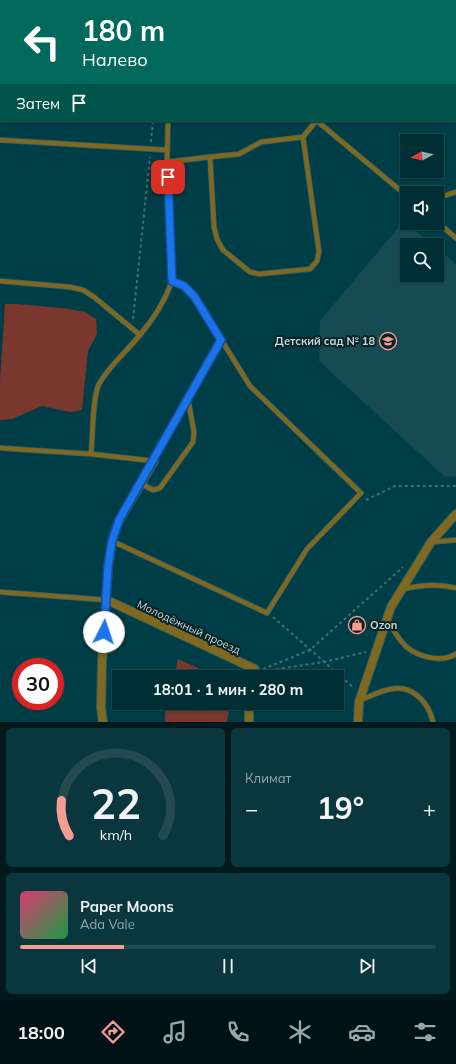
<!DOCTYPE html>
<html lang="ru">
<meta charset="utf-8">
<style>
body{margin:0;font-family:Mulish,sans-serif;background:#0a363d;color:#f1f3f6;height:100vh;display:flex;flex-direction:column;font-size:15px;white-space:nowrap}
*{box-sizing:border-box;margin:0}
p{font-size:13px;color:#95a8ad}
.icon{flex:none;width:22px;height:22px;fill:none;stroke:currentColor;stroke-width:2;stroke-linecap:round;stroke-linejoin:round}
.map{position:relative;height:722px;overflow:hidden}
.sheet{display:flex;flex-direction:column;gap:6px;padding:6px;background:#00191d;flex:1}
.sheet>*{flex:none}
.top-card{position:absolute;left:0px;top:0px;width:456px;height:122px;box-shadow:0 1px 3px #0004,0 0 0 1px #224a50;background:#00695c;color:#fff;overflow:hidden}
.needle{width:26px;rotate:262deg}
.fabs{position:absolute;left:400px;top:134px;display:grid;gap:8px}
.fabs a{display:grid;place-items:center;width:44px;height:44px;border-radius:0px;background:#002e35;box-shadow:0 1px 3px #0004,0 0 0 1px #224a50;font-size:20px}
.speed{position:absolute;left:12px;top:658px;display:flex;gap:8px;font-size:20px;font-weight:700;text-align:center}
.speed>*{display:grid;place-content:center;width:52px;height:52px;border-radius:50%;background:#002e35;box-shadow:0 1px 3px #0004,0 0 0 1px #224a50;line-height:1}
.speed .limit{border:6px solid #d22;background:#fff;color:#111}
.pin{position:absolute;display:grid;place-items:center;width:34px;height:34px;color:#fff;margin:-17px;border-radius:8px;box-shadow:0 2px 6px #0006}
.me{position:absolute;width:44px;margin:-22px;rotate:4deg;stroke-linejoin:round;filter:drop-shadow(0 0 3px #0008)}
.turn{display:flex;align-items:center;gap:14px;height:84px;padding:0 16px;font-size:18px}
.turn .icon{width:52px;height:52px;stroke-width:2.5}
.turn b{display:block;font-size:28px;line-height:34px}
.then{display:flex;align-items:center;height:38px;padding:0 16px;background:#0003;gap:8px;font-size:15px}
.big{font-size:30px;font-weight:700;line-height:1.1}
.sheet .tile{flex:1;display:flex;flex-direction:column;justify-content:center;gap:6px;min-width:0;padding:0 14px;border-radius:6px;background:#0a363d}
.sheet .dial{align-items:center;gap:0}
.dial svg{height:104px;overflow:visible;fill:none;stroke:#224a50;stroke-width:7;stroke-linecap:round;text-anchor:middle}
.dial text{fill:#f1f3f6;stroke:none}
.song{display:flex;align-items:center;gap:12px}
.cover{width:48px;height:48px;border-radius:6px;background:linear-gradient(135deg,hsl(340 70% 55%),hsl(140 70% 35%))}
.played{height:4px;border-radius:2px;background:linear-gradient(90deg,#f59d8f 25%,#224a50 25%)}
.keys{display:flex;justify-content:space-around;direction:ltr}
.heat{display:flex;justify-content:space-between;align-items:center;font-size:22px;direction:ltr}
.sheet .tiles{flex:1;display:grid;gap:6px;grid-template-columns:1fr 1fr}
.tile:last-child{grid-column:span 2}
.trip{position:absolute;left:112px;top:670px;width:232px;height:40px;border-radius:0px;background:#002e35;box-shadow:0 1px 3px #0004,0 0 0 1px #224a50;font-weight:700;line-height:40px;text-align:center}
.dock{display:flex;height:64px;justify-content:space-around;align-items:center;background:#001215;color:#95a8ad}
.dock .icon{width:28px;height:28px}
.dock .selected{color:#f59d8f}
.dock b{font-size:18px;color:#f1f3f6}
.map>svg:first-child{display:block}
.built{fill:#174b53}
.green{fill:#7a372e}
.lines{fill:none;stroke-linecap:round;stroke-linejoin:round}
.lane-casing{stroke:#265d65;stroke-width:6}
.street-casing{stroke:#265d65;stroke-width:10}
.path{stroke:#3e7078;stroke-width:2;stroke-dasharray:3 3;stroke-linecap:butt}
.lane{stroke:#816820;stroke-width:4.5}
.street{stroke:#816820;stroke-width:8}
.route-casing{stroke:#114b97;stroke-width:10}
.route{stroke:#1a73e8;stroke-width:7}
.labels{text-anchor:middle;stroke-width:4;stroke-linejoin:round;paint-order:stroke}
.poi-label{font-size:11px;font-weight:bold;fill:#bed9dd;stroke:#0b2225;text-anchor:end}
.street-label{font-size:11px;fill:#bed9dd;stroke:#0b2225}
</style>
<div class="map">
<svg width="456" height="722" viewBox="0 0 456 722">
<rect width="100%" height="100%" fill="#003e47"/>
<path class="built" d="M404,221L433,245H407V275H437V248L456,264V476L445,477L319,361L320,321Z"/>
<path class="green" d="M5,304H17L62,308L85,312L96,319L97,334L88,351L82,410L70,412L42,406L12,419L0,420V381Z
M178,659L218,677H174Z
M167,703H230L227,722H165V714Z"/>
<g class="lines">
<g class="lane-casing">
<path id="lane" d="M176,0L177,1
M282,1L285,0
M317,121L407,196
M303,137L319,252L317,261L310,269L259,274L250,272L223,250L217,239L214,227L210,157L239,154L261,142L303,137L316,121
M0,140L167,150
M167,162L210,157
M437,198L456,192
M437,222L456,238
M0,281L70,287L83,290L94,297L140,335
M0,448L91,454L154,461L221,340
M91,454C93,437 92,398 99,384C109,366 126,352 139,336C153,320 165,301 172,281L167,162L168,121
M140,483L153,490L160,488L193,442L194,432L188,399
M112,541L267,613L307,549L361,493L250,386L194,296L184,286L172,281
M431,542L456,540
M403,589C421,585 438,583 456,588
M0,592L107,600
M387,620C392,627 396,635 401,641C412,656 440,664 456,654
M360,700C369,697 378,692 387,690C410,683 428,700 433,722"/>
</g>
<g class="street-casing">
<path id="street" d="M107,600L255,669L254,677
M103,722L101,708L102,663L108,567L112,541L119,521L154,461
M249,722V703
M358,722L359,702L391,607L431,542L456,514"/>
</g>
<path class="path" d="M135,0L143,1
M416,0L417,1
M163,1V0
M455,33H456
M151,142L153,121
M133,319L150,157
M366,500L395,486H456
M273,617L354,688
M263,669L310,650L403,567
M264,671L324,662L366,652"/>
<use href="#lane" class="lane"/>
<use href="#street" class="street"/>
</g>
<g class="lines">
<g class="route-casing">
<path id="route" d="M104,632L108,566L112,541L119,520L221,340L194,296L184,286L172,281L168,177"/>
</g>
<use href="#route" class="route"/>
</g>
<defs>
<g id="school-ring" transform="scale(0.9)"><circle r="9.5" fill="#0b2225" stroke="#f59d8f" stroke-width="1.5"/><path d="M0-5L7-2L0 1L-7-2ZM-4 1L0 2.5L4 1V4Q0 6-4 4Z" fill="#f59d8f"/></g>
<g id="shop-ring" transform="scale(0.9)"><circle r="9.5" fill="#0b2225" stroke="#f59d8f" stroke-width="1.5"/><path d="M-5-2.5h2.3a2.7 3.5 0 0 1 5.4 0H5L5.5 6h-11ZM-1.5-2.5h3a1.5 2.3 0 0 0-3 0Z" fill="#f59d8f"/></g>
</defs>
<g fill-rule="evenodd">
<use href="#school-ring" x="388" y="341"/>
<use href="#shop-ring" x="357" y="625"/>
</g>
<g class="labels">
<g class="poi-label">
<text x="375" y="345">Детский сад № 18</text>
<text x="370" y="629" text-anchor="start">Ozon</text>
</g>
<g class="street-label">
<text transform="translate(189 627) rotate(25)" y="4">Молодёжный проезд</text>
</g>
</g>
</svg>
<div class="fabs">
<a><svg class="needle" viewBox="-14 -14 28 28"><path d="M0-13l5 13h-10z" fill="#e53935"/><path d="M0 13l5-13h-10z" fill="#95a8ad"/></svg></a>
<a><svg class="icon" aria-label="sound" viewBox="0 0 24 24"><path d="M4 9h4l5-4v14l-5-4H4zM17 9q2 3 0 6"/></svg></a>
<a><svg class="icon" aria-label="search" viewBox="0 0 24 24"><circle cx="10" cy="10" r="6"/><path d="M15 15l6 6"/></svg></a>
</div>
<div class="speed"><div class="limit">30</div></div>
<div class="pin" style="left:168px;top:177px;background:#d93025"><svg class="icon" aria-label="arrive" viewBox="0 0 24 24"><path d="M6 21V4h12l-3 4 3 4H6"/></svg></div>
<svg class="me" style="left:104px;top:632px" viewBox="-20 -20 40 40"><circle r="19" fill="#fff"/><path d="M0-13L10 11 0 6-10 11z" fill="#1a73e8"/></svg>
<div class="trip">18:01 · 1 мин · 280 m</div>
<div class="top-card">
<div class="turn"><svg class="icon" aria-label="left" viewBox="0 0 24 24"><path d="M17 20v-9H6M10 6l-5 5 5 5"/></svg><div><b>180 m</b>Налево</div></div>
<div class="then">Затем<svg class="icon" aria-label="arrive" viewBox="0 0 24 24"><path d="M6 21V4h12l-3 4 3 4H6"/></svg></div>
</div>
</div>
<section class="sheet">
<div class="tiles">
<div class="tile dial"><svg viewBox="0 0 100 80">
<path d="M14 69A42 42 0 1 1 86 69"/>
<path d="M14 69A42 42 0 0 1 8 42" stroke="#f59d8f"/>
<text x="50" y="56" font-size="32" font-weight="700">22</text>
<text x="50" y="72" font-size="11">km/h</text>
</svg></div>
<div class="tile"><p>Климат</p>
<div class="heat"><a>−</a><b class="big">19°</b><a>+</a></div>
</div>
<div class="tile">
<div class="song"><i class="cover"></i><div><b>Paper Moons</b><p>Ada Vale</p></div></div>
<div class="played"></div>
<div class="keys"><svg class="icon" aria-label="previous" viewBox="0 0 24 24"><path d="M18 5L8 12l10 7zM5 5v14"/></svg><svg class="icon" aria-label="pause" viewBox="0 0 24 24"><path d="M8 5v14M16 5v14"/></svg><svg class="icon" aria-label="next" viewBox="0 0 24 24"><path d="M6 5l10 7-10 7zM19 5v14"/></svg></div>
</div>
</div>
</section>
<nav class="dock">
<b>18:00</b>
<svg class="icon selected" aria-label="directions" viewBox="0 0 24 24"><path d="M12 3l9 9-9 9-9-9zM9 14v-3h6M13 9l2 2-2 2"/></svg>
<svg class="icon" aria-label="music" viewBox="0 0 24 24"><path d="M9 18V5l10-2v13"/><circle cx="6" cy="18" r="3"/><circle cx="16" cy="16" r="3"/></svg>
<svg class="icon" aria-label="phone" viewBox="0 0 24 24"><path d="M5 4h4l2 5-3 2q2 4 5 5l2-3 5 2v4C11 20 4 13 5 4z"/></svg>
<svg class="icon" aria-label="climate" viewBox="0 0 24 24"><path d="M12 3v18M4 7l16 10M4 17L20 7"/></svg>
<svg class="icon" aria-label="car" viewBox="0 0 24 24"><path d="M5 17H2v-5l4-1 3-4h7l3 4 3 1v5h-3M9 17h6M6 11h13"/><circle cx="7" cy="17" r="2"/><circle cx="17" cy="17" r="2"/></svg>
<svg class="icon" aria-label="filters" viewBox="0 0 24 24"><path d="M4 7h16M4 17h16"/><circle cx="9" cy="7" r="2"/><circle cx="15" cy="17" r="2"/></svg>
</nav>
